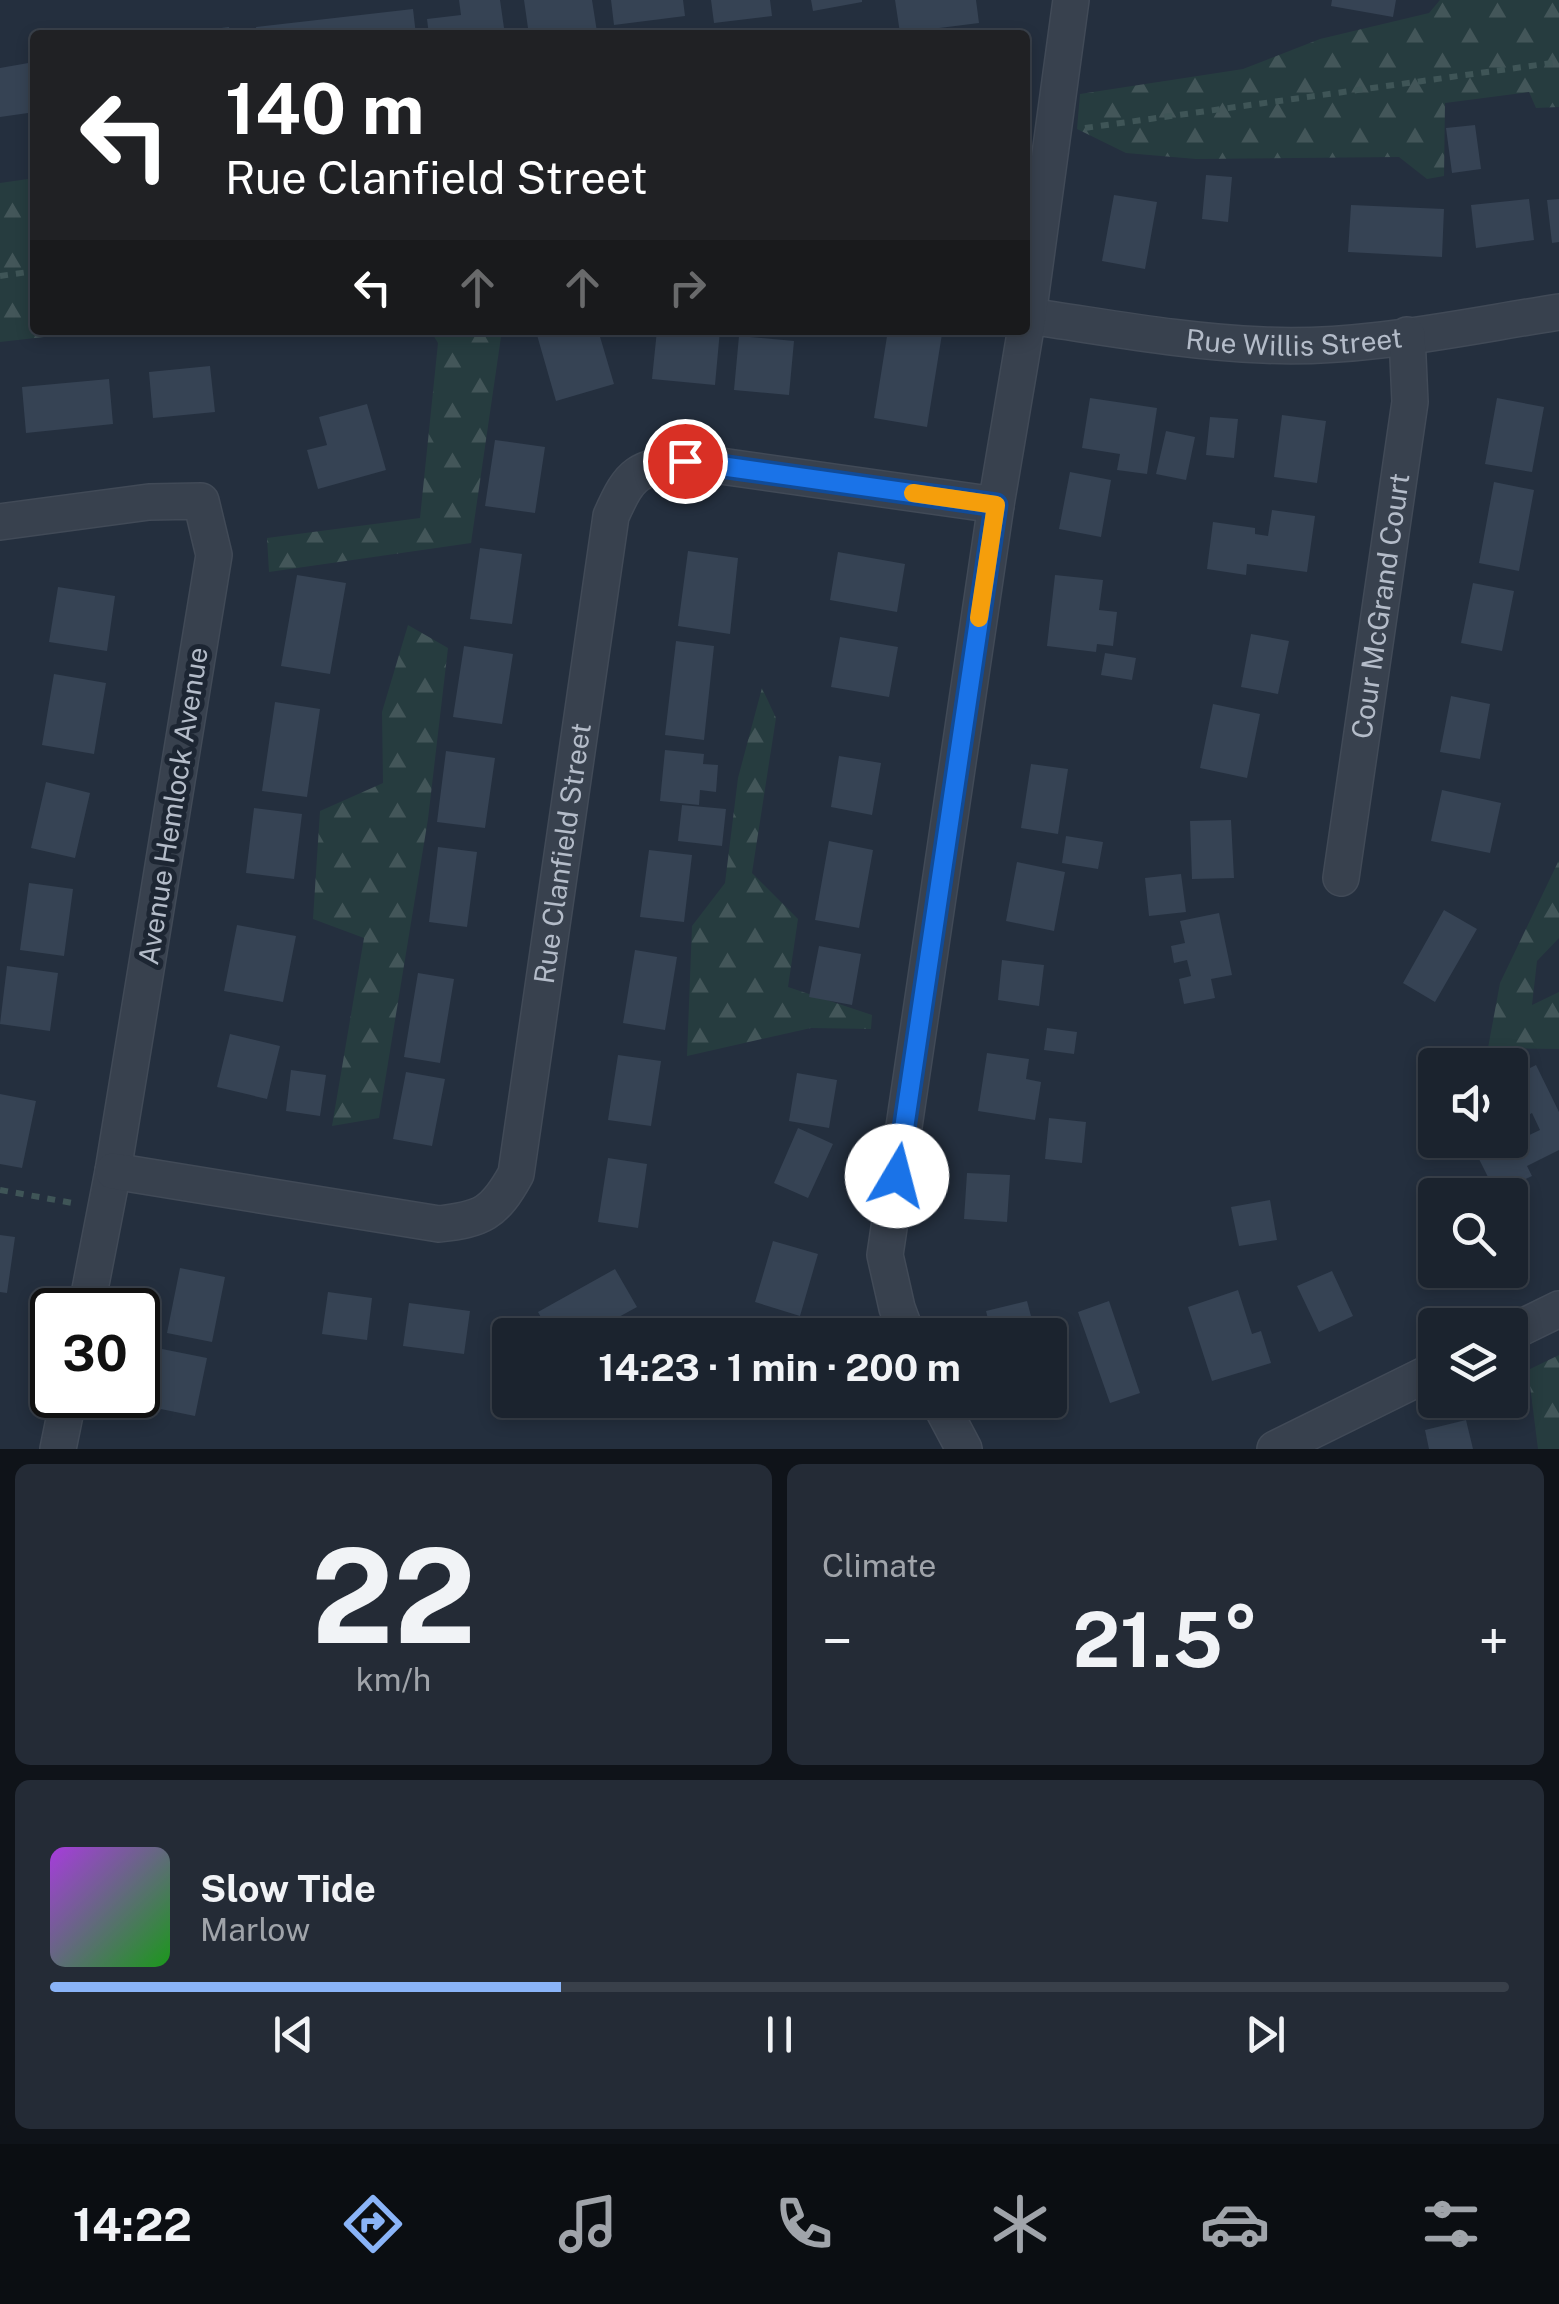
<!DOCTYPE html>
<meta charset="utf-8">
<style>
body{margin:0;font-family:"Public Sans",sans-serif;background:#242b36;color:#f1f3f6;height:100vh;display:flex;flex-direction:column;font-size:38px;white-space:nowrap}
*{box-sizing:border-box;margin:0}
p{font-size:32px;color:#a0a4aa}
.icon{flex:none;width:55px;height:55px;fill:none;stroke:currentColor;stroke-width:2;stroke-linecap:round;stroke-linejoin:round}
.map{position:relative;height:1449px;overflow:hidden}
.details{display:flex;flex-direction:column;gap:15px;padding:15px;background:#0f1319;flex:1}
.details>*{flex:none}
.top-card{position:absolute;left:30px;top:30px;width:1000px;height:305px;border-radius:10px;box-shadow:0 5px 15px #0003,0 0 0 2px #39404a;background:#202124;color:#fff;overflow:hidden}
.controls{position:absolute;left:1418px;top:1048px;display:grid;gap:20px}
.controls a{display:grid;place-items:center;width:110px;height:110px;border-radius:10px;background:#1b232e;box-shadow:0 5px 15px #0003,0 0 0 2px #39404a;font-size:50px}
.speed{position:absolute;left:30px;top:1288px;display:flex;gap:20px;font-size:50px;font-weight:700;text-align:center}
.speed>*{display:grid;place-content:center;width:130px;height:130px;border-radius:50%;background:#1b232e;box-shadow:0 5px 15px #0003,0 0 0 2px #39404a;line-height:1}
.speed .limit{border:5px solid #111;border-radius:15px;background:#fff;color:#111}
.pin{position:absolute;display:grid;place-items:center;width:85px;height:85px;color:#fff;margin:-42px;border:5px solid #fff;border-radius:50%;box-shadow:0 2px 10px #0007}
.me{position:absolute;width:110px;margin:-55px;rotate:8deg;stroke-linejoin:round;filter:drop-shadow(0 0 8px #0008)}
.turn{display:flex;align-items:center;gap:35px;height:210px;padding:0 30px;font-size:45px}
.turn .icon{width:130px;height:130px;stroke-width:2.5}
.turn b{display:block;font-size:70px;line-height:85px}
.lanes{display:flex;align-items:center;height:95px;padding:0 30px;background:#0003;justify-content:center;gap:50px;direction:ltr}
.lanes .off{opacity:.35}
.big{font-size:75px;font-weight:700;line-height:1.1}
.details .tile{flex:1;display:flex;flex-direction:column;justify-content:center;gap:15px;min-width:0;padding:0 35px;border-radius:15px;background:#242b36}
.details .dial{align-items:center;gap:0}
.dial b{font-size:130px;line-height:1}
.song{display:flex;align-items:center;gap:30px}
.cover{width:120px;height:120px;border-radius:15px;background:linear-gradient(135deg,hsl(280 70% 55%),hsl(120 70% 35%))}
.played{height:10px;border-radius:5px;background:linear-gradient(90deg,#8ab4f8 35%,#39404a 35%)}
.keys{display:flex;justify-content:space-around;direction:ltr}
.heat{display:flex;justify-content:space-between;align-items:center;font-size:55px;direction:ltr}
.details .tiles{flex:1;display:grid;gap:15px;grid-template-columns:1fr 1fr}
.tile:last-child{grid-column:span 2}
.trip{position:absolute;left:492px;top:1318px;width:575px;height:100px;border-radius:10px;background:#1b232e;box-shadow:0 5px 15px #0003,0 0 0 2px #39404a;font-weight:700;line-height:100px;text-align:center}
.tabs{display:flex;height:160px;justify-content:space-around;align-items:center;background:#0b0e12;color:#a0a4aa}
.tabs .icon{width:70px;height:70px}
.tabs .active{color:#8ab4f8}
.tabs b{font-size:45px;color:#f1f3f6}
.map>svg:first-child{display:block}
.forest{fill:url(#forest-firs)}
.building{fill:#364354}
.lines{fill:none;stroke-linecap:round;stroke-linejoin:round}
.minor-casing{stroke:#414a57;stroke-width:38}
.path{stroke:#3f5557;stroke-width:6;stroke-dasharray:8 8;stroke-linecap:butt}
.minor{stroke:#38414e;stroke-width:35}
.route-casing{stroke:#114b97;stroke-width:25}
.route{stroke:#1a73e8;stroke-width:18}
.slow{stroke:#f59e0b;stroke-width:18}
.labels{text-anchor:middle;stroke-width:10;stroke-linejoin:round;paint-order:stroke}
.street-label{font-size:28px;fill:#b4bcc9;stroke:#1d2633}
</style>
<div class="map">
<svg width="1559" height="1449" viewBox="0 0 1559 1449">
<defs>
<pattern id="forest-firs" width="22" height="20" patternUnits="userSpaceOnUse" patternTransform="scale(2.5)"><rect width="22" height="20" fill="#263c3f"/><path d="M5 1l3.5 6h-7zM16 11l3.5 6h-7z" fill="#435659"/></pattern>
</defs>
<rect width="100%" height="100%" fill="#242f3e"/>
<path class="forest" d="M1440,0H1559V107L1536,108L1529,92L1445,103L1444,176L1427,179L1399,157L1196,159L1126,153L1077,129L1080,94L1243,69L1320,39L1429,13Z
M35,178V330H105L0,342V183Z
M430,330H502L471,543L269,572L267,538L420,518L438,343Z
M408,625L448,648L428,819L379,1118L332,1126L364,938L313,919L320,811L383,783L382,712Z
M762,688L776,718L752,873L798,919L788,987L872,1015L871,1029L811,1028L687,1056L692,926L725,883L738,778Z
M1559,860V938L1537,961L1532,1005L1559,992V1049L1488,1048L1500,983Z
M1559,1355V1449H1538L1528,1370Z"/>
<path class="building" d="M459,0H500L505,35H429L427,19L461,15Z
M524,0H592L597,32L529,35Z
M611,0H683L685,16L614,25Z
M711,0H770L772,16L714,23Z
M811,0H862V2L813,11Z
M895,0H976L979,23L900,33Z
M1332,0H1396L1393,17L1331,6Z
M413,9L416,35H257L256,27Z
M229,27L230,35H183L182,33Z
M34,62L35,112L0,117V68Z
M1475,125L1481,169L1452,173L1446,128Z
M1206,175L1232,177L1228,222L1202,219Z
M1114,195L1157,202L1145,269L1102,261Z
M1529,199L1534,240L1476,248L1471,205Z
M1559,199V242L1552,243L1547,200Z
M1351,205L1444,209L1442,257L1348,252Z
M555,330H598L614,384L556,401L537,335Z
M657,330H720L715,385L652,379Z
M888,330L942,334L927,427L874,418Z
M739,336L794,341L789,395L734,390Z
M210,366L215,412L153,418L149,372Z
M109,379L113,424L26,433L22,387Z
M1090,398L1157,408L1147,474L1117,470L1120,454L1082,448Z
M1497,398L1544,407L1532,472L1485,464Z
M367,404L386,470L318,489L307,450L327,445L319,417Z
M1282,415L1326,421L1317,483L1274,477Z
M1210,417L1238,419L1234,458L1206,455Z
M1166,431L1195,437L1186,480L1156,474Z
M495,440L545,447L535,513L485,506Z
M1070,472L1111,480L1101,537L1059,529Z
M1494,482L1534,490L1519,571L1479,563Z
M1272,510L1315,516L1307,572L1247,564L1246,575L1207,569L1213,522L1255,528V534L1268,536Z
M480,548L522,554L512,624L470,619Z
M688,551L738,558L730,634L678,626Z
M838,552L905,564L897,612L830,600Z
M297,575L346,583L330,674L281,666Z
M1055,575L1103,580L1099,610L1117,612L1113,646L1097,644L1096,652L1047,646Z
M1473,583L1514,591L1502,651L1461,643Z
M58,587L115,596L107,651L49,642Z
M1251,634L1289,641L1278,694L1241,687Z
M840,637L898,647L889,697L831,687Z
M676,641L714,646L704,740L665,735Z
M464,646L513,654L502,724L453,717Z
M1105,653L1136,658L1132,680L1101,675Z
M54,674L106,683L94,754L42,745Z
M1451,696L1490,704L1480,759L1440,752Z
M275,702L320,709L307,797L262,791Z
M1213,704L1260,714L1247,778L1200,768Z
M665,750L704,754L703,764L718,765L716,792L700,790L699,805L660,801Z
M446,751L495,758L485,828L437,822Z
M839,756L881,763L872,815L831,807Z
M1031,764L1068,769L1058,834L1021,828Z
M46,782L90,793L75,858L31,848Z
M1442,790L1501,803L1490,853L1431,841Z
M682,805L726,809L722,846L678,841Z
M254,808L302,814L294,879L246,873Z
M1231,820L1234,878L1192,879L1190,821Z
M1066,836L1103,842L1098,869L1062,863Z
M829,841L873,850L859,928L815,920Z
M438,847L477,852L467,927L429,922Z
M649,850L692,855L684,922L640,917Z
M1017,862L1065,872L1054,931L1006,921Z
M1181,874L1186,912L1149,916L1145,878Z
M29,883L73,889L64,956L20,950Z
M1444,910L1477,929L1435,1002L1403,983Z
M1219,913L1232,975L1211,979L1215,998L1184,1004L1179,979L1191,976L1187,960L1174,963L1171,946L1185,943L1180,921Z
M237,925L296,936L283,1002L224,991Z
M819,946L861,954L852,1005L809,997Z
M635,950L677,957L665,1030L623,1023Z
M1002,960L1044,965L1039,1006L998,1000Z
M7,966L58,973L50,1031L0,1024Z
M418,973L454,979L440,1063L404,1057Z
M1047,1028L1077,1032L1074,1054L1044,1050Z
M230,1034L280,1046L267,1099L217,1087Z
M987,1053L1029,1059L1026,1079L1041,1082L1035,1120L978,1111Z
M618,1055L661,1061L651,1126L608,1120Z
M1536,1065L1559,1112V1150L1527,1166L1532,1176L1496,1193L1479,1159L1540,1130L1532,1113L1523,1118L1510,1091V1078Z
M291,1070L326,1075L320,1116L286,1111Z
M406,1072L445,1079L432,1146L393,1139Z
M797,1073L837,1080L829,1128L789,1121Z
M0,1094L36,1101L22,1168L0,1164Z
M1049,1118L1086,1122L1082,1163L1045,1159Z
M798,1128L833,1144L808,1198L774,1183Z
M608,1158L647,1164L638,1228L598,1222Z
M967,1173L1010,1175L1007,1222L964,1219Z
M1270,1200L1277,1240L1239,1246L1231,1207Z
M0,1235L15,1237L7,1293L0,1292Z
M773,1241L818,1254L800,1316L755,1302Z
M180,1268L225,1277L212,1342L167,1333Z
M615,1269L637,1307L586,1335H551L538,1312Z
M1332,1271L1353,1316L1319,1332L1297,1286Z
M1238,1290L1252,1334L1261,1331L1271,1363L1212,1381L1188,1307Z
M328,1292L372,1298L367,1340L322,1334Z
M1027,1301L1036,1335H992L986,1311Z
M1109,1301L1140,1393L1110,1403L1078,1312Z
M409,1303L470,1311L464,1354L403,1346Z
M162,1349L207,1358L195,1416L151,1407Z
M777,1400H818L820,1412L781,1420Z
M1466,1420L1473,1449H1429L1425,1430Z"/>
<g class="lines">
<g class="minor-casing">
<g id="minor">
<path id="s1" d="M1028,316C1106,327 1184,342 1263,345C1361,350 1462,327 1559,312"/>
<path d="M0,522L149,502L201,501L214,555L113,1171L86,1310"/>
<path id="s2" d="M1341,878L1410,402L1407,335"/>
<path id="s3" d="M113,1171L439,1224C482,1219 494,1214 516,1174L611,516C631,471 637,469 685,461L996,505"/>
<path d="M1510,1333L1559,1309"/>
<path d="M907,1335L897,1308L885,1255L996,505L1028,316L1071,0"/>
<path d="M938,1400L964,1449"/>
<path d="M58,1449L69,1395"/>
<path d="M1275,1449L1435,1370"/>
</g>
</g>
<path class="path" d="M1085,128L1559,62
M0,276L35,271
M0,1190L78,1204"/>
<use href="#minor" class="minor"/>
</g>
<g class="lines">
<g class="route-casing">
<path id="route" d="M685,461L996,505L897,1176"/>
</g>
<use href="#route" class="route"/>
<path class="slow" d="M913,493L996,505L979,618"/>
</g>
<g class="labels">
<g class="street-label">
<text dy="10" stroke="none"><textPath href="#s1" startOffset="268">Rue Willis Street</textPath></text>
<text dy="10" stroke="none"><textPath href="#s2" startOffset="275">Cour McGrand Court</textPath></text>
<text transform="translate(173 806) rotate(-81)" y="10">Avenue Hemlock Avenue</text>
<text dy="10" stroke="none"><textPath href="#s3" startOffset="752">Rue Clanfield Street</textPath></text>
</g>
</g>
</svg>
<div class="controls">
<a><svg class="icon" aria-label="sound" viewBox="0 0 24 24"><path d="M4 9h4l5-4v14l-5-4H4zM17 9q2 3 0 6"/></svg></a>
<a><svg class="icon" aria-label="search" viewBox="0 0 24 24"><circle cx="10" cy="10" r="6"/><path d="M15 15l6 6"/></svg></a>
<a><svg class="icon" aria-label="layers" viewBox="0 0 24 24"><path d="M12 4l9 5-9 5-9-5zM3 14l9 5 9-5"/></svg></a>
</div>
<div class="speed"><div class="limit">30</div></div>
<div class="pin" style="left:685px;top:461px;background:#d93025"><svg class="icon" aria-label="arrive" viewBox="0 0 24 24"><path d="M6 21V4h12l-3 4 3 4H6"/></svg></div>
<svg class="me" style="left:897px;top:1176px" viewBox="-20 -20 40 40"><circle r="19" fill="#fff"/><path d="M0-13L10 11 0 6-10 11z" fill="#1a73e8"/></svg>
<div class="trip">14:23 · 1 min · 200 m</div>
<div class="top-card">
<div class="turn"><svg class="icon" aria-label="left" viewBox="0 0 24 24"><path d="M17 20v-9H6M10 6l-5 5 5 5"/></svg><div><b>140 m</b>Rue Clanfield Street</div></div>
<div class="lanes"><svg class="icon" aria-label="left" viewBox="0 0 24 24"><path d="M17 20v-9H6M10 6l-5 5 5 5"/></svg><svg class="icon off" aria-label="ahead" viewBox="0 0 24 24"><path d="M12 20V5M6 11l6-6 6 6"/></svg><svg class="icon off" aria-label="ahead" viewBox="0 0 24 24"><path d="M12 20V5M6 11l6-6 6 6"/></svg><svg class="icon off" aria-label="right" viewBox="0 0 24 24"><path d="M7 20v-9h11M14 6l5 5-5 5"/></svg></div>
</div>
</div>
<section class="details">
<div class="tiles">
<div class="tile dial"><b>22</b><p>km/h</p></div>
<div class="tile"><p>Climate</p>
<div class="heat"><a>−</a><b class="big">21.5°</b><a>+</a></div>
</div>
<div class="tile">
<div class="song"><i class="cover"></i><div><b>Slow Tide</b><p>Marlow</p></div></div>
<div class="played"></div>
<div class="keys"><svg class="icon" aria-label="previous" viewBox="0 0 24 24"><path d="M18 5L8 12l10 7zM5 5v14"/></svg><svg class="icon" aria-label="pause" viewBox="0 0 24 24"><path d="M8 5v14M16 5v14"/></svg><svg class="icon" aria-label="next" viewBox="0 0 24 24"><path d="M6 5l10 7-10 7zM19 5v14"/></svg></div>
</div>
</div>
</section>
<nav class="tabs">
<b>14:22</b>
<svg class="icon active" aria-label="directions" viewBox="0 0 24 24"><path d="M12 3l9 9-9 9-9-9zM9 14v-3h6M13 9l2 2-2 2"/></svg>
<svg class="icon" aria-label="music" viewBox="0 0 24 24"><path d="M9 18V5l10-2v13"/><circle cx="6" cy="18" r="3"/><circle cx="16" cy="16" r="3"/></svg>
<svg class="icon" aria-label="phone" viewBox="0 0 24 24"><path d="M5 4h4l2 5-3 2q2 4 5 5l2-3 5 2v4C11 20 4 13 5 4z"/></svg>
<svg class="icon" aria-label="climate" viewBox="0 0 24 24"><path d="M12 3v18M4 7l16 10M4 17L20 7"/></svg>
<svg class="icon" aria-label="car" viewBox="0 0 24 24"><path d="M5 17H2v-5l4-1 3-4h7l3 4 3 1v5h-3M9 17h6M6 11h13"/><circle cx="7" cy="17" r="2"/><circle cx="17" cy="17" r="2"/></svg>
<svg class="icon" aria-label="filters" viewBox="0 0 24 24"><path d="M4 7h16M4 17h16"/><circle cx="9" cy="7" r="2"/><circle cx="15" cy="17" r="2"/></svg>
</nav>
